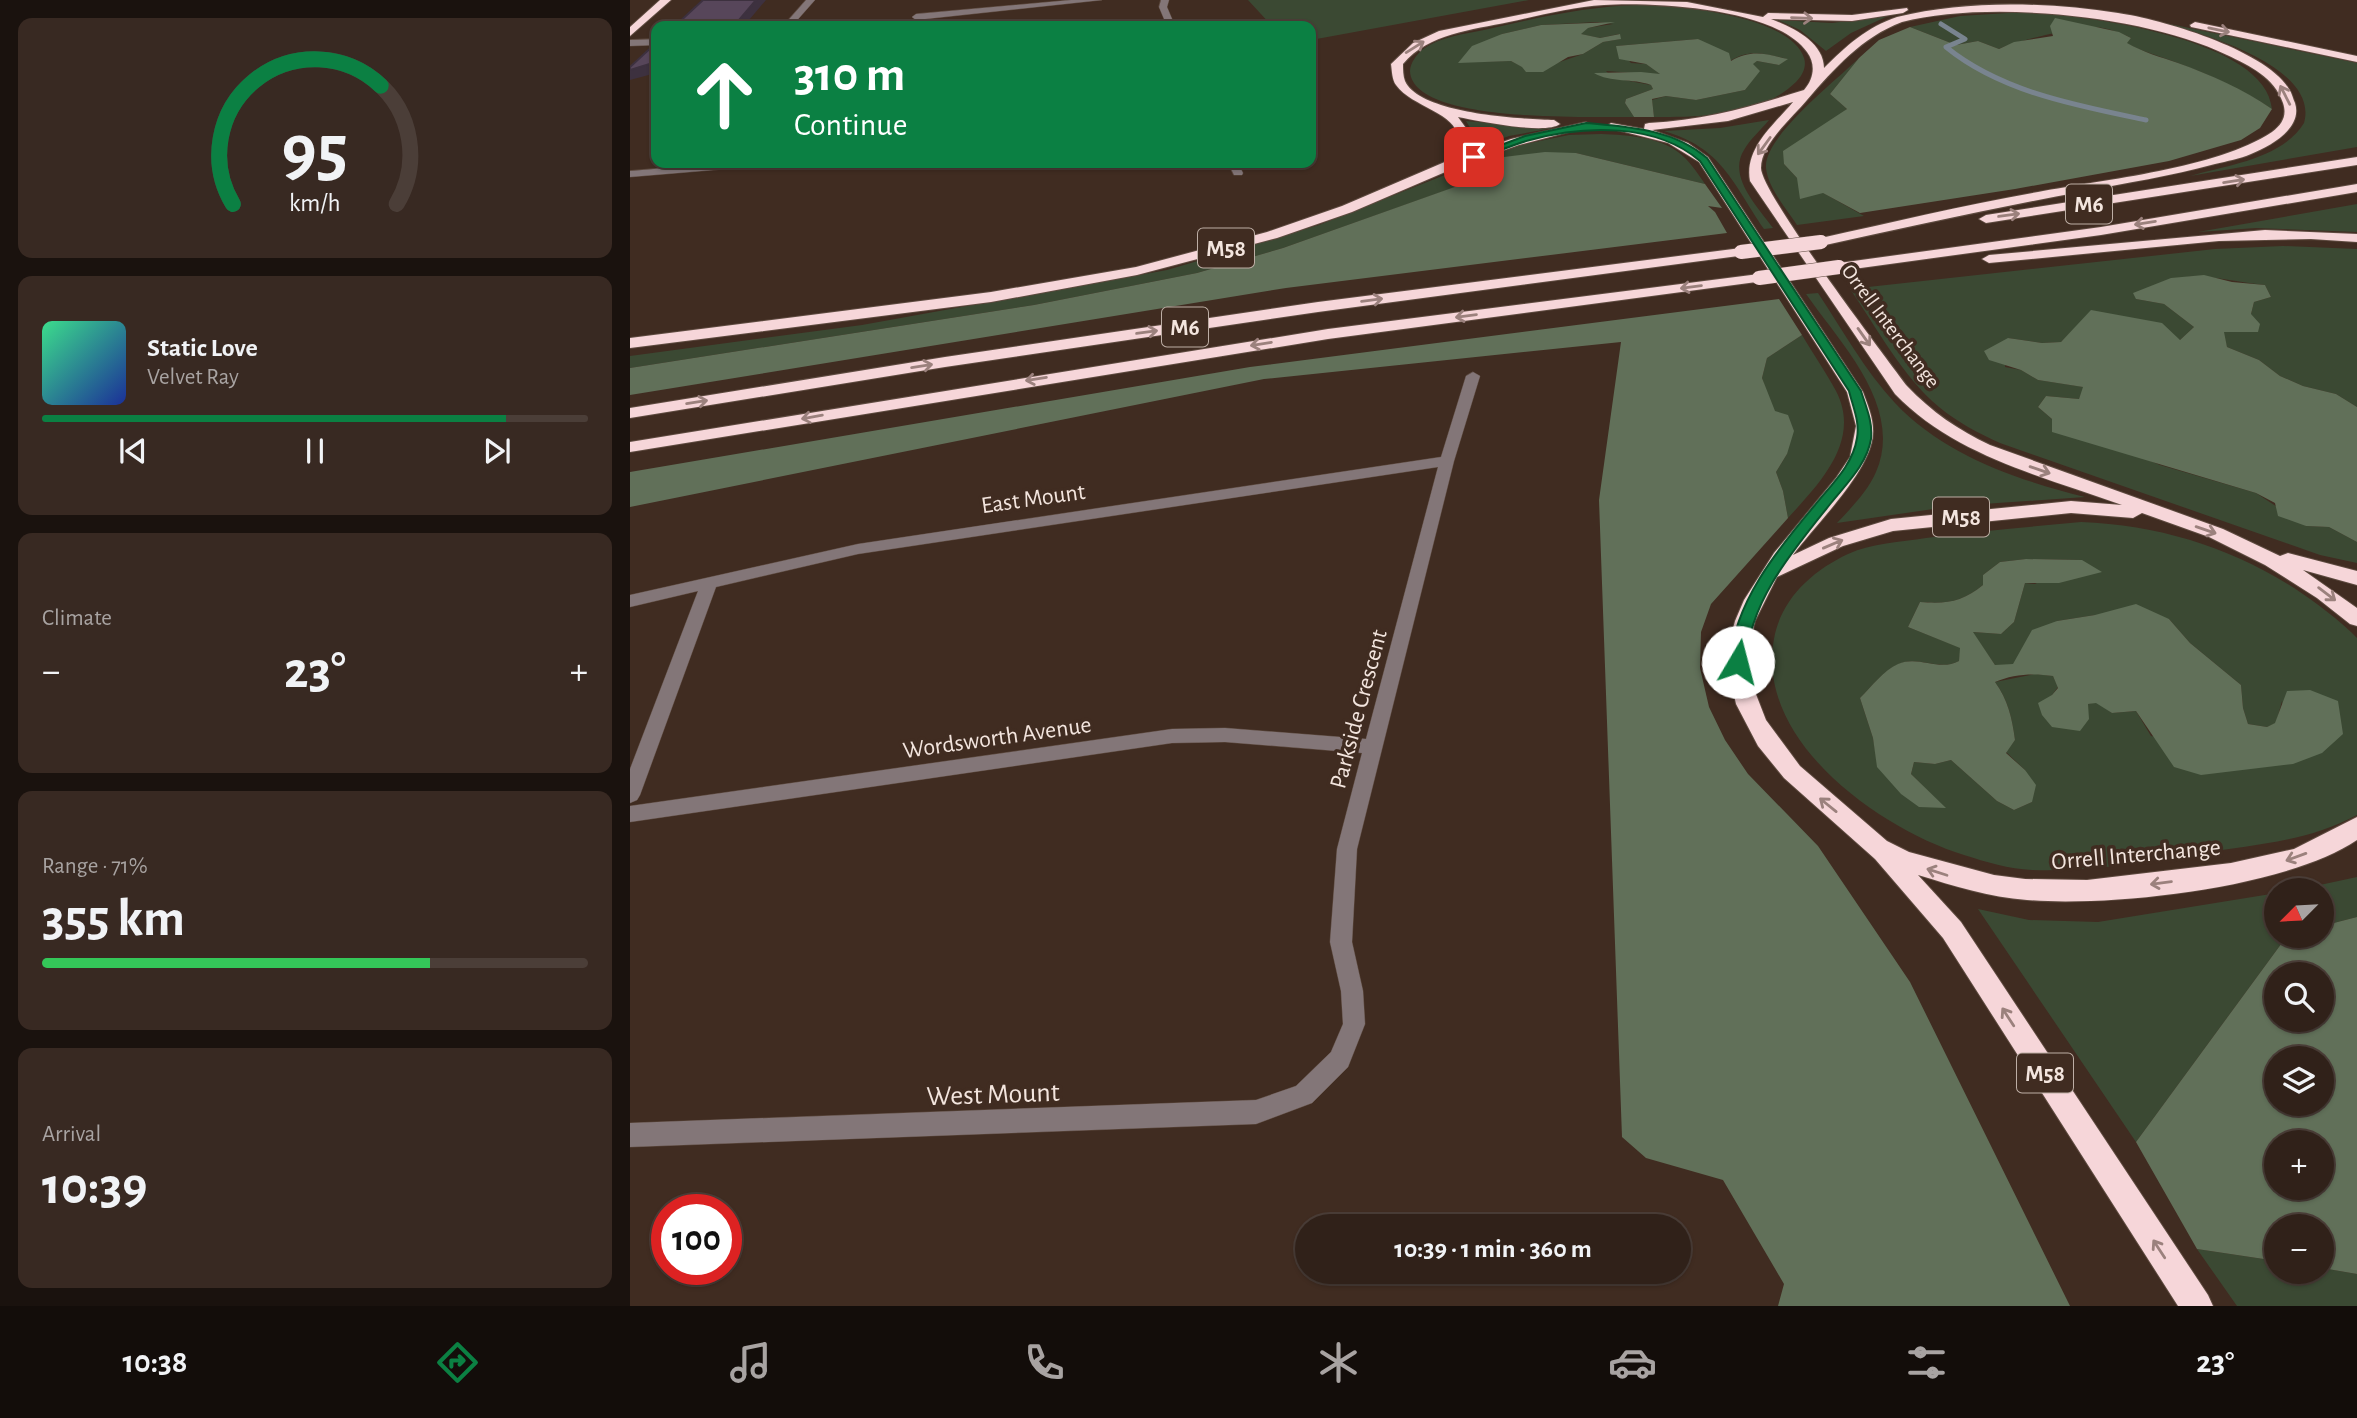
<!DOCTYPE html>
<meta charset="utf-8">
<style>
body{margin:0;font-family:"Alegreya Sans",sans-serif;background:#382922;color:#f1f3f6;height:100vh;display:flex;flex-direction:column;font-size:26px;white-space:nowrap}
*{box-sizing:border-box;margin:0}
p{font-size:23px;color:#a8a3a2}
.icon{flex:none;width:38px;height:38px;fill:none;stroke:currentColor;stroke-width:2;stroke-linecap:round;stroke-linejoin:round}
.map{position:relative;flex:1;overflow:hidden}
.panel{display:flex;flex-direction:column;gap:18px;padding:18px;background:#1a120e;width:630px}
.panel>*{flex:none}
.hud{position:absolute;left:21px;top:21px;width:665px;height:147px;border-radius:14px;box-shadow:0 2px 5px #0004,0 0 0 2px #4b3e38;background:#0b8043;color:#fff;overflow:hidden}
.needle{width:46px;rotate:246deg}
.tools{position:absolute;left:1634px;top:878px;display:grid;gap:14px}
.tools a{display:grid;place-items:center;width:70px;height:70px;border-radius:50%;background:#302119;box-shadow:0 2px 5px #0004,0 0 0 2px #4b3e38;font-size:35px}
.speed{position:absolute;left:21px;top:1194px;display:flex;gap:14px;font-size:35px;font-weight:700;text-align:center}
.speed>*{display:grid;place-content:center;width:91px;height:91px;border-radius:50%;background:#302119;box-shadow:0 2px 5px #0004,0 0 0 2px #4b3e38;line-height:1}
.speed .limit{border:10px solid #d22;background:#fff;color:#111}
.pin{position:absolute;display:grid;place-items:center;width:60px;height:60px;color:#fff;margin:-30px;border-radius:14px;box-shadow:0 4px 10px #0006}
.me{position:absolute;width:77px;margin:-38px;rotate:8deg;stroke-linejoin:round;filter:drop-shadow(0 0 5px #0008)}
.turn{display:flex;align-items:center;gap:24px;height:147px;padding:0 28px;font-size:32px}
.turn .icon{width:91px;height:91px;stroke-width:2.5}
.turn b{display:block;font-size:49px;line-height:60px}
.big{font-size:52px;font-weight:700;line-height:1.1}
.panel .widget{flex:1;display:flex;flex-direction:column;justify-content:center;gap:10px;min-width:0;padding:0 24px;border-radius:14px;background:#382922}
.panel .dial{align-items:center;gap:0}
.dial svg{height:182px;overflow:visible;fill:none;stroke:#4b3e38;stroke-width:7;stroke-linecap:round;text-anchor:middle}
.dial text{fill:#f1f3f6;stroke:none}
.song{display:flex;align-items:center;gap:21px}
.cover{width:84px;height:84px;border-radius:10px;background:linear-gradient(135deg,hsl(150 70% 55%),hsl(230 70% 35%))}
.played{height:7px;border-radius:4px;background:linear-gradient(90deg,#0b8043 85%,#4b3e38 85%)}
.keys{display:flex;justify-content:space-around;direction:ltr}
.heat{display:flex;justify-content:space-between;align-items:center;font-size:38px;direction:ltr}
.charge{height:10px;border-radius:5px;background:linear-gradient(90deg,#34c759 71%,#4b3e38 0)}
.trip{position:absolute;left:665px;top:1214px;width:396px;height:70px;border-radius:35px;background:#302119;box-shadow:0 2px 5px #0004,0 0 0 2px #4b3e38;font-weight:700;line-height:70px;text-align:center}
.tab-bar{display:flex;height:112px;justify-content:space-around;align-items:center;background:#130d0a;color:#a8a3a2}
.tab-bar .icon{width:49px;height:49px}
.tab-bar .active{color:#0b8043}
.tab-bar b{font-size:32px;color:#f1f3f6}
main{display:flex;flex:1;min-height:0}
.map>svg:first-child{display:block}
.green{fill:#3b4933;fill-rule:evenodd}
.forest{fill:#617059;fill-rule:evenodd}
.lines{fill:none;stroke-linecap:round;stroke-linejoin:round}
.stream{stroke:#79848f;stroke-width:5}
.minor-casing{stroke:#5d4a3f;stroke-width:1}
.highway-casing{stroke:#5d4a3f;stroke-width:2}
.minor{fill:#837678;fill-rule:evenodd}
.highway{fill:#f6d6d9;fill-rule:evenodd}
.highway-bridge-casing{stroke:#5d4a3f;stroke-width:15;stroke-linecap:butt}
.highway-bridge{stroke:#f6d6d9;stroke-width:14}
.shaded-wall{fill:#3d313f}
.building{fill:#57465a;stroke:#3d313f;stroke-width:2}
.oneway{stroke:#9b817d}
.route{fill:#0b8043;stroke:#07532c;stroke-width:2}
.labels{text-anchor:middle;stroke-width:7;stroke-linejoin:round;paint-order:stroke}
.far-street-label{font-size:21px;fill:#f3e5de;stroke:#402c21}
.shield{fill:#402c21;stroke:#bdaea5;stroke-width:2}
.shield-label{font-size:23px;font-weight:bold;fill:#f3e5de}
.street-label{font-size:24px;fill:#f3e5de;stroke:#402c21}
.near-street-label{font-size:28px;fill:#f3e5de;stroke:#402c21}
</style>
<main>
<section class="panel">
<div class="widget dial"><svg viewBox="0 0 100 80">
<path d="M14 69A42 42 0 1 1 86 69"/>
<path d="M14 69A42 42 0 0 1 79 17" stroke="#0b8043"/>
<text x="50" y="56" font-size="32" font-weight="700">95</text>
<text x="50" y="72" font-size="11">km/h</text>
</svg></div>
<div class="widget">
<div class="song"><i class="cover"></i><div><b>Static Love</b><p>Velvet Ray</p></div></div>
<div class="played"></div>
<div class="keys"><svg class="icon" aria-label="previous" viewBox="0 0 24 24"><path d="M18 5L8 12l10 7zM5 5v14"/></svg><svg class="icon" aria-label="pause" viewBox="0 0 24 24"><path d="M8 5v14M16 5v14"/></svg><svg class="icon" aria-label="next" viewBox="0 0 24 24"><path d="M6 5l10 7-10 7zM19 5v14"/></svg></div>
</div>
<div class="widget"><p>Climate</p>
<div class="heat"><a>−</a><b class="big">23°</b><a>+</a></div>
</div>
<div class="widget"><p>Range · 71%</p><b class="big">355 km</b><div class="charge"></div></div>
<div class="widget"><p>Arrival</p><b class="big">10:39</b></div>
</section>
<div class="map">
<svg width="1727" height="1306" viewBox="0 0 1727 1306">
<rect width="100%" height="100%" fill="#402c21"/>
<path class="green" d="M618,0H899L681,40V26H642Z
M1011,5C1049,6 1160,15 1174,58C1177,67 1172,76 1166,82C1130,117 1071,117 1024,117L1022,100L1036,96L1066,100L1115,90L1129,71L1122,64L1127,61L1149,65L1157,59C1135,54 1120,48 1100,61L1068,39L986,46L1001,63L1016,64L1032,75L976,71L983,78L1021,85L1023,89L996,99L995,103L1004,117C967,116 782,125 780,71C780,63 787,54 793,49C810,37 834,34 854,30C906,18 957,6 1011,5ZM967,22L983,24L957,28L950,34L970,38L989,34L990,39L973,42L953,54L918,66L893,67L881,61L829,62L872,34L911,25Z
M1394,12C1449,15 1636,37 1642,109C1613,90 1580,75 1548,63C1530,56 1513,52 1496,43L1501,38C1490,32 1477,28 1465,27C1446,27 1385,41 1369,49L1348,41L1326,45L1280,27L1330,16Z
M1258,16L1221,33L1196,51L1170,30L1148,20L1202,23Z
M1516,19L1727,63V147L1560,176C1597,165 1652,159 1674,123C1691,63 1556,28 1516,19Z
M1229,58L1200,94L1217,109L1154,164L1167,178L1234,216L1167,225C1156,208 1138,188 1136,168C1133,137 1207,80 1229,58Z
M1139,120C1131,130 1120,139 1114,150C1097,177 1129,208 1143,228L1134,229C1102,182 1092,148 1034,131L1090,128Z
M836,121L923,128L879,136L842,150L845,136Z
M971,134C998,135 1035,137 1055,158C1062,165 1069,175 1075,184L946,153L858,160L848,179L653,248L567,273L404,305L0,368V356L232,325L537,270L689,225L890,145L939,135Z
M1727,204V232L1626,228L1568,232Z
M1653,246L1727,249V407L1706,394L1673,386L1650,376L1629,360L1597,347L1593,332L1621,314L1624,302L1641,297L1635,285C1581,280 1555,263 1506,299L1534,304L1564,327L1550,340L1455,320L1431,342L1412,343L1378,338L1375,367L1391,370L1408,380L1454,387L1449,399L1416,396L1408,407L1422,419L1530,465L1626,493L1676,526L1699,527L1727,542V563L1690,555L1370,443C1348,433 1327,422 1309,407C1272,376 1247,328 1220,289L1585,249Z
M1188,293C1212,329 1235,371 1265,403C1314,455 1387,480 1455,497L1324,506L1207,523C1221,508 1238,491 1246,472C1274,407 1211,344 1176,294Z
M1172,335C1183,354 1196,372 1206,391C1232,441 1189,484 1158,518L1153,491L1146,472L1157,454L1132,378L1137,358Z
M1451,522C1553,526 1645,563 1721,632L1727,638V815C1679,841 1625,845 1572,853C1516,862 1459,872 1402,870C1379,869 1356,862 1334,855C1250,829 1125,741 1144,639C1151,599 1182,571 1218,554C1242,543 1270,542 1296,538C1348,531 1399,527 1451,522ZM1396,559L1452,560L1405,584L1395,583L1384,622L1371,634L1342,632L1365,665H1383L1427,621L1465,615L1539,619L1560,643L1611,685L1613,708L1618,724L1637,727L1646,723L1652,701L1663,764L1521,736L1506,711L1482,713L1467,702L1458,704L1422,695L1428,687L1423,676L1405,674L1365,682C1378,700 1382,718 1385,740L1376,752L1395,770L1402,802L1384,810L1367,801L1321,760L1305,764L1284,762L1281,774L1315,808L1248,767L1243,738L1230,698C1241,687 1254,670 1269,664C1289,655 1309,672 1329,661L1331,648L1278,627L1290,602C1317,604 1332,602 1353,585V575L1370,562Z
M1727,877V917L1692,926V891H1662Z
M1647,893V936H1657L1506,1142L1348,909L1399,920L1468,922Z
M1567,1249L1647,1261V1272H1692V1268L1727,1274V1306H1607Z"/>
<path class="forest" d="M1425,18L1489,32L1501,38L1497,43C1513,52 1530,57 1548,63C1581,75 1613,89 1642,109L1630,128L1611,140L1539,161L1385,189L1230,213L1193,193L1170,199L1167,178L1154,164L1153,151L1217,109L1200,94L1229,58L1249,40L1280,27L1326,45L1348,41L1369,49L1384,42L1423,36L1420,26Z
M985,22L958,28L951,34L970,38L990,34L991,39L973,42L953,54L938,57L913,72H896L892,67L881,61L828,63L842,46L872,34L911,25Z
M1068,39L1099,53L1101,61C1121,49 1136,54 1158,59L1149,65L1127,61L1123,64L1130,71L1115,90L1066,100L1036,96L1022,99L1024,117H1004L995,103L996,99L1023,89L1021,85C1003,78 980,83 964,73L1011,72L1030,74L1016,64L989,59L986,46Z
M915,152L946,153L1075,184L1092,208L1078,206L1085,212L1097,233L656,288L0,395V368L404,305L567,273L653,248L847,179L858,159Z
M1574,275L1602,282L1635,285L1641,297L1624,302L1621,314L1630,324L1628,332H1594L1597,347L1629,360L1650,376L1673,386L1706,394L1727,407V542L1699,527L1676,526L1648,516L1645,503L1626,493L1422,432V419L1408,407L1416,396L1449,399L1453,387L1408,380L1391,370L1359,360L1354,351L1378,338L1412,343L1431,342L1461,310L1532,323L1550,340L1564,327L1534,304L1506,299L1503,293L1541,278Z
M1149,299L1172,335L1137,358L1132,378L1145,411L1158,415L1164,431L1157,454L1146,472L1153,491L1158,518L1081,604L1071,632L1070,668L1079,707L1095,740L1118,774L1188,846L1280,982L1440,1306H1148L1154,1284L1093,1180L1016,1158L992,1137L969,500L991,342L634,379L0,507V472L620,367Z
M1396,559L1452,560L1472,572L1429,583H1395L1384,622L1371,634L1343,632L1365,665L1383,664L1402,630L1427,621L1465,615L1506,604L1539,619L1560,643L1611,685L1613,708L1618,724L1637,727L1645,723L1657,691L1680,690L1708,701L1713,734L1692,753L1663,764L1571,775L1544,767L1506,711L1482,713L1466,703L1458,704L1459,719L1450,731L1422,727L1412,715L1408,703L1422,695L1428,688L1423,676C1403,673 1383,674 1365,682C1378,700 1382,718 1385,740L1376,753L1395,770L1406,785L1402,802L1384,810L1367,801L1321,760L1305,764L1284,762L1281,774L1316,808L1289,807L1271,794L1247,767L1243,738L1230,698C1241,687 1254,670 1268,664C1289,655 1309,672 1329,661L1330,648L1278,627L1290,602C1317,604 1332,602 1353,585V575L1370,562Z
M1727,917V1274L1692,1268V1227H1647V1261L1567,1249L1506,1142L1657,936H1692V926ZM1647,975H1692V1020H1647ZM1647,1059H1692V1104H1647ZM1647,1143H1692V1188H1647Z"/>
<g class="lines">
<path class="stream" d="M1311,24L1335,39L1316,47C1371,92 1448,106 1516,120"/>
<g class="minor-casing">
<path id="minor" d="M176,0H185L162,26H153Z
M441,0H472L286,20L282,17L286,14Z
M531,0H539L537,7L545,26H537L529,7Z
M26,39V45L0,46V40Z
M96,163H136L131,166L0,177V171Z
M598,163H608L613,173L612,175H604Z
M843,372L850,376L824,461L727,849L722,942L733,991L735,1024L718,1067L682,1103L626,1124L0,1147V1123L626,1100L666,1086L701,1052L713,1024L711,991L700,942L707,849L732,753L595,742L542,743L0,822V806L542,729L595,728L736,739L808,467L228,554L86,587L10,795L7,800L0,803V769L68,591L0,607V595L228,544L811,457L836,376Z"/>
</g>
<g class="highway-casing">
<path id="highway" d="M30,0H41L0,36V27Z
M964,0L1057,2L1133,17L1138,13L1222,15L1277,8L1278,10L1273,13L1222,21L1141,19C1162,27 1194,42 1194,68C1216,46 1237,27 1267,17C1337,0 1416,2 1488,13C1531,19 1636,50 1659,89C1662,93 1663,99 1665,103C1673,128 1641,146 1621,154C1610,159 1597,161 1585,164C1541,176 1496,183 1450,192C1364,208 1277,227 1191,246L1186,245V239L1191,238C1263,222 1335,205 1408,192C1476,179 1585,169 1642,132C1653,124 1657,115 1653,103C1644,77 1620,66 1597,55C1516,15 1358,0 1272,22C1232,37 1204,69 1177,100C1162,118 1131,144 1131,168C1131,193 1254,355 1277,386C1302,412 1328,430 1360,445L1593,529L1650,556L1658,553L1727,571V585L1673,570L1727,608V626L1720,624L1687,598L1635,565L1579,537L1512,513L1503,518L1441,513L1263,531L1213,546L1147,577L1125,621L1120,643L1119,664L1122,684L1136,720L1170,766L1257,841L1279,852L1364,875L1395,879L1457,880L1601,863L1664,849L1727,817V840C1656,888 1482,907 1397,900C1359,897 1324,886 1288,875L1331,922L1578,1295L1583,1306H1548L1313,938L1245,859L1154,778L1128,746L1106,704L1097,664L1099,643L1105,621L1114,600L1144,553L1206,478L1220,457L1226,426L1217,392L1069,162L1038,143L975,127L981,123L1014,129L1015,124L1019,123C1076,120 1120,107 1174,90C1184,79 1186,64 1177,52C1146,8 1024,2 974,5C942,7 911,15 879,22C842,30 799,33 773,64C773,69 773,76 775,81C790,114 891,119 924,120L930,124C916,135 848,121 828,117L841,135L835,155L881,139L956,122L962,126L889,145L827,167L722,212L647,238L507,275L361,302L0,348V338L361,292L506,267L637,232L712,206L817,161C853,115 786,113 766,85C762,80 762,71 761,64L783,43L809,31ZM1163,102C1144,125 1114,148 1120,181L1265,394C1325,456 1412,476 1492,505L1441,501L1261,519L1199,538L1163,555C1186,524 1241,471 1243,434C1244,419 1238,406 1233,392L1078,157L1058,143L1022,130L1098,121Z
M1565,22L1727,56V62L1561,27L1560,25Z
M1727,157V165L1356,223L1349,219L1356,215Z
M1727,184V192L1471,235L1209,271L1202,267L1209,263L1471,227Z
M1635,230L1727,234V242L1681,239L1589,241L1359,263L1352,259L1359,255Z
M1111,248L1116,249V255L688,312L315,367L0,418V408L315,357L688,302Z
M1129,274L1136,278L1134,281L698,339L0,452V442L698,329Z"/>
</g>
<use href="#minor" class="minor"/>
<use href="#highway" class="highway"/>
<g class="highway-bridge-casing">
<path id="highway-bridge" d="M1111,252L1191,242
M1129,278L1209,267"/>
</g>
<use href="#highway-bridge" class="highway-bridge"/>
</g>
<path class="shaded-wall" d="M126,0H136L114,26H102Z
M26,62V73L0,80V70Z"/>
<path class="building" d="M73,0H126L104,26H45Z
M26,43V62L0,70V67Z"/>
<defs><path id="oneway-shaft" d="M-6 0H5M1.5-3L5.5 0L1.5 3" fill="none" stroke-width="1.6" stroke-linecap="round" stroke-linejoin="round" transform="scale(1.75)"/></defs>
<g class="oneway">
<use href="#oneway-shaft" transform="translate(1172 18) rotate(2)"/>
<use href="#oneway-shaft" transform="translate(1589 30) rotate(12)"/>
<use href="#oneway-shaft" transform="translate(785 47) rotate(-32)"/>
<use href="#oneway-shaft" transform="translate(1655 95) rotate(-117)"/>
<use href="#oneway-shaft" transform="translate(1134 146) rotate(126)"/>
<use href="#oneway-shaft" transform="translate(1604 181) rotate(-9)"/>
<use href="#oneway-shaft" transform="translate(1379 215) rotate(-8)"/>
<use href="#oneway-shaft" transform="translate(1515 223) rotate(171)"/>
<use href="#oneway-shaft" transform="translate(1061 287) rotate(173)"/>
<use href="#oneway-shaft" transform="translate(742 300) rotate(-7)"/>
<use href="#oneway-shaft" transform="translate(836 316) rotate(173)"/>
<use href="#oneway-shaft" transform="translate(517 332) rotate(-8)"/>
<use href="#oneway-shaft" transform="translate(1234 337) rotate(55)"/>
<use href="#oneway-shaft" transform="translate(631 344) rotate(171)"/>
<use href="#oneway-shaft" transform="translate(292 366) rotate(-9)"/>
<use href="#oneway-shaft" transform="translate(406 379) rotate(171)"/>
<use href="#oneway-shaft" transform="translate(67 402) rotate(-9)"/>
<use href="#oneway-shaft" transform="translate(182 417) rotate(170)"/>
<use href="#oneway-shaft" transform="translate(1410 470) rotate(19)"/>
<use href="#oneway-shaft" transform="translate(1576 530) rotate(19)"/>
<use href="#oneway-shaft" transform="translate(1203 544) rotate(-23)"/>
<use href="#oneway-shaft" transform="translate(1697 594) rotate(37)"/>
<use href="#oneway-shaft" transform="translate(1198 805) rotate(-141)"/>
<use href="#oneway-shaft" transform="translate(1666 857) rotate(160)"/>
<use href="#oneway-shaft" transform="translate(1307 872) rotate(-162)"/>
<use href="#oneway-shaft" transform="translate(1531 883) rotate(173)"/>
<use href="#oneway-shaft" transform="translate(1378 1017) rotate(-123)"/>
<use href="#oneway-shaft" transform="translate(1529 1249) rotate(-123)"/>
</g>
<path class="route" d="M956,123C999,127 1043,129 1077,158L1231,391C1236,407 1243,422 1241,439C1237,464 1217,483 1201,503C1164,549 1119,601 1116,662L1108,668L1100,662C1104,603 1147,550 1185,505C1201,485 1223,465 1227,438C1230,422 1223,407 1219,391L1070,161C1026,123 954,125 900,140C881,145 863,154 844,160L839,157L895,136Z"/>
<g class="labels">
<g class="far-street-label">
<text transform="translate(1261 326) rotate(53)" y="7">Orrell Interchange</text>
</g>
<g class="shield">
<rect x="1436" y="184.5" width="46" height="39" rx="5"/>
<rect x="568" y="228.5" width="56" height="39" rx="5"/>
<rect x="532" y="307.5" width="46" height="39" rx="5"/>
<rect x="1303" y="497.5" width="56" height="39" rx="5"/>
<rect x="1387" y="1053.5" width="56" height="39" rx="5"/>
</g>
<g class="shield-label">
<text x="1459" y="212">M6</text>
<text x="596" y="256">M58</text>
<text x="555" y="335">M6</text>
<text x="1331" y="525">M58</text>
<text x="1415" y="1081">M58</text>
</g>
<g class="street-label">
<text transform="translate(403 498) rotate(-8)" y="8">East Mount</text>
<text transform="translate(728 709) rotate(-75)" y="8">Parkside Crescent</text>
<text transform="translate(367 737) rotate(-8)" y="8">Wordsworth Avenue</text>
<text transform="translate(1506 854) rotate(-5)" y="8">Orrell Interchange</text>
</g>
<g class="near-street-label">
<text transform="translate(363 1093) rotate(-2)" y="10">West Mount</text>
</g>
</g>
</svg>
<div class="tools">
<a><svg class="needle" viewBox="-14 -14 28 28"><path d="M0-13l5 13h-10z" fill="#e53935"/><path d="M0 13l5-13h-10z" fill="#a8a3a2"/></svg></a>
<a><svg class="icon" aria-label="search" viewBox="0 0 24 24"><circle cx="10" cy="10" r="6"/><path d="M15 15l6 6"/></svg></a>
<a><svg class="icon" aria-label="layers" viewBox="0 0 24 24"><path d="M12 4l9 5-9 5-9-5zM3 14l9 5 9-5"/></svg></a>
<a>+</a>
<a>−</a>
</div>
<div class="speed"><div class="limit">100</div></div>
<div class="pin" style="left:844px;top:157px;background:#d93025"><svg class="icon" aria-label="arrive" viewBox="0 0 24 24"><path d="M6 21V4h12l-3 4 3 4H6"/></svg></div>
<svg class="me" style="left:1108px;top:662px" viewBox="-20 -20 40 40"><circle r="19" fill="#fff"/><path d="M0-13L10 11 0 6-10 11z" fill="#0b8043"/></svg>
<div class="trip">10:39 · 1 min · 360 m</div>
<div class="hud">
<div class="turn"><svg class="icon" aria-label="ahead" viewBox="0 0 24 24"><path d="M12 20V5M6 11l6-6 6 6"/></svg><div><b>310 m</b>Continue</div></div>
</div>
</div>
</main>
<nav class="tab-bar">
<b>10:38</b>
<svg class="icon active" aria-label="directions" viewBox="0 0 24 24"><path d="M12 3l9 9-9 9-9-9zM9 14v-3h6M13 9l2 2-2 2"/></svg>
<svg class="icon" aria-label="music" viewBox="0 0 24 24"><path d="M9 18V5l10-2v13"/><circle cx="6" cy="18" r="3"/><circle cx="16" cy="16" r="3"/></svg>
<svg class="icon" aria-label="phone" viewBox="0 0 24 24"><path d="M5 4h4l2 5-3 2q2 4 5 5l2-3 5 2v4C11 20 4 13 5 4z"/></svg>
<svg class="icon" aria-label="climate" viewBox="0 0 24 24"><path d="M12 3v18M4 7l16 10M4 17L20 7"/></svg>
<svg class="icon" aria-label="car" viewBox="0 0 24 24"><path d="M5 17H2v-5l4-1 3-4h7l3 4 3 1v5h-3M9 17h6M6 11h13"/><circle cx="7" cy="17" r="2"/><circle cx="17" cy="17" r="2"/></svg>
<svg class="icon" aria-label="filters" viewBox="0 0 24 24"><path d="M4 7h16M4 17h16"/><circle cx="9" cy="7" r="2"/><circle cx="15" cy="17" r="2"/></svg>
<b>23°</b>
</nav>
